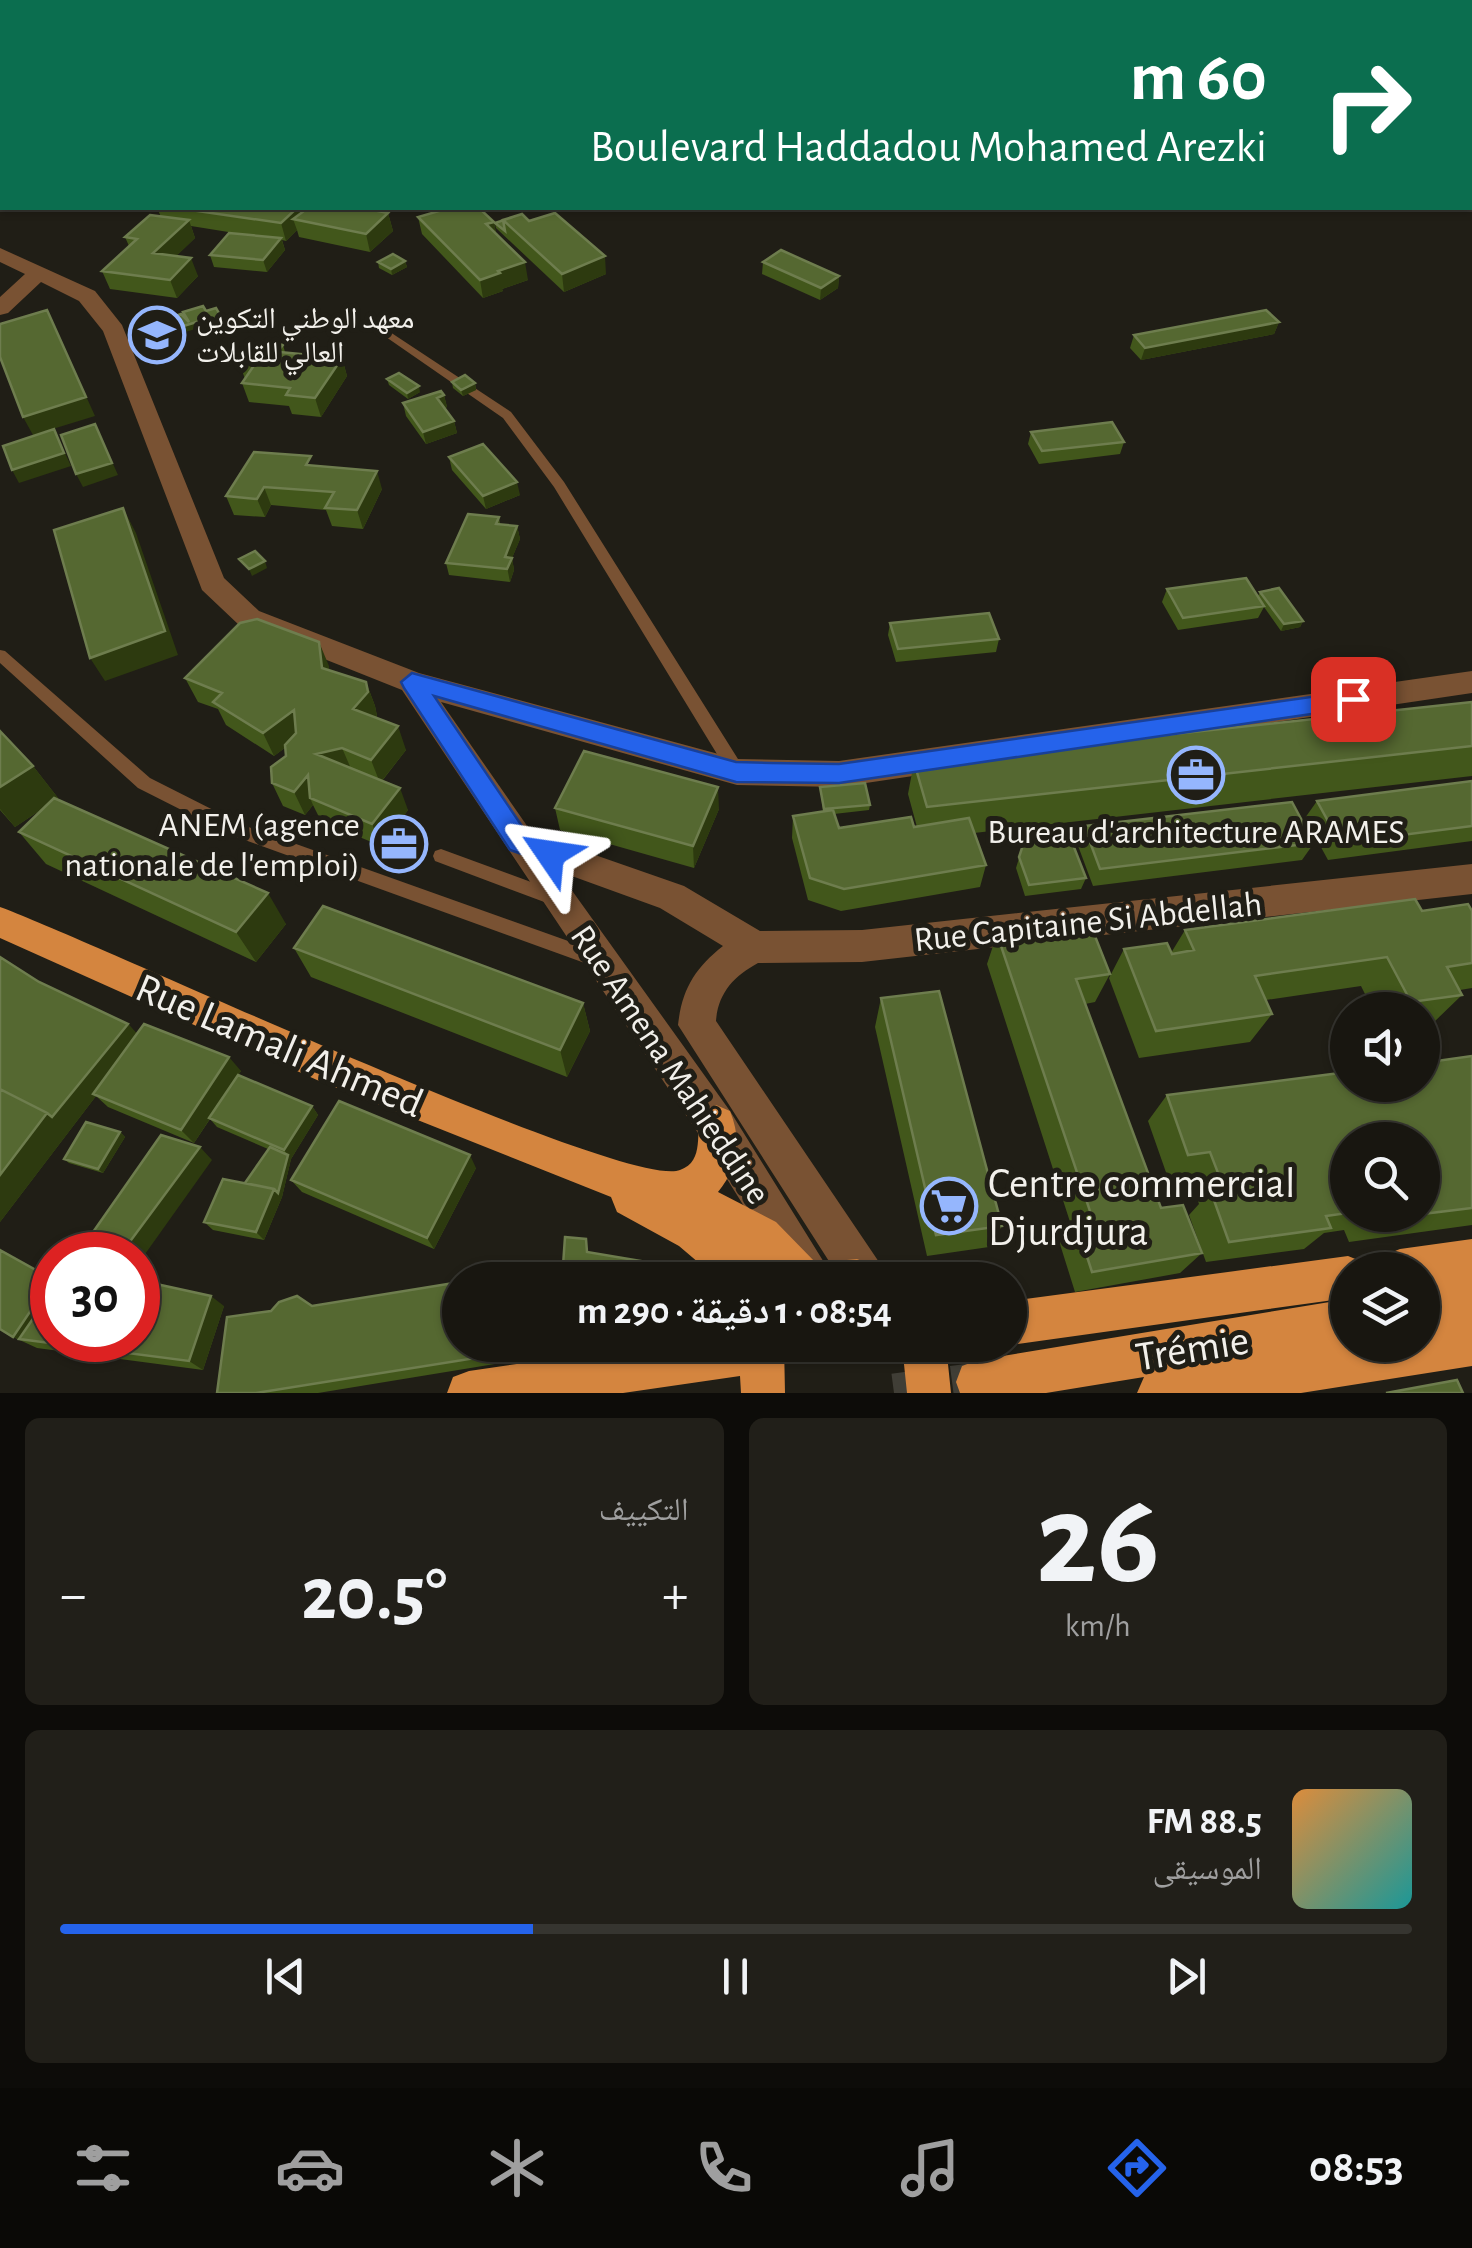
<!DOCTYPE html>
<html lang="ar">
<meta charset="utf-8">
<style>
body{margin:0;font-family:"Alegreya Sans","Noto Naskh Arabic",sans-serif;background:#211f19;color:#f1f3f6;direction:rtl;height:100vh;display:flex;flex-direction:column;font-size:38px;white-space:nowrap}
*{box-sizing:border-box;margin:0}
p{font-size:32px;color:#9f9f9f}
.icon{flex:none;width:55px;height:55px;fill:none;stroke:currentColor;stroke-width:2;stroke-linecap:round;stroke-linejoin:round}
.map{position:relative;height:1393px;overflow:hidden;direction:ltr}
.side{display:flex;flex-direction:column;gap:25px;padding:25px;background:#0d0c09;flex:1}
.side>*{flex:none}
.banner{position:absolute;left:0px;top:0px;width:1472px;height:210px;box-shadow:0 2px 8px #0004,0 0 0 2px #363530;direction:rtl;background:#0b6e4f;color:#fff;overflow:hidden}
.buttons{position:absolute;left:1330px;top:992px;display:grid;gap:20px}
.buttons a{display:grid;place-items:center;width:110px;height:110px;border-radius:50%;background:#181610;box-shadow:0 2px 8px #0004,0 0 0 2px #363530;font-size:50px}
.speed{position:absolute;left:30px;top:1232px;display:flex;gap:20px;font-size:50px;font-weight:700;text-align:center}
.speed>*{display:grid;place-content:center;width:130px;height:130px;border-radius:50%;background:#181610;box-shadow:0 2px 8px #0004,0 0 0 2px #363530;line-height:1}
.speed .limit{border:15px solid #d22;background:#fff;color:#111}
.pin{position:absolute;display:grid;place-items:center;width:85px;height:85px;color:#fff;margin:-42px;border-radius:20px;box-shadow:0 5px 15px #0006}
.me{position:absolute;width:110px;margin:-55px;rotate:302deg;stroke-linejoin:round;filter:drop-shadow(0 0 8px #0008)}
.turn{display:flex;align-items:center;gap:35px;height:210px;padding:0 40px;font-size:45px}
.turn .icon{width:130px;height:130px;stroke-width:2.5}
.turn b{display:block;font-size:70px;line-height:85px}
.big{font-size:75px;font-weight:700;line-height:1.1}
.side .tile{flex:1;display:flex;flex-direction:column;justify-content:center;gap:15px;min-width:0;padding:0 35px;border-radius:15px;background:#211f19}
.side .dial{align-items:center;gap:0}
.dial b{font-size:130px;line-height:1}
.song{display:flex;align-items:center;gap:30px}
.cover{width:120px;height:120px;border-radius:15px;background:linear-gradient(135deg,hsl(30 70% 55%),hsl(180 70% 35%))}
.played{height:10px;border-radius:5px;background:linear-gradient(90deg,#2563eb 35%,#363530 35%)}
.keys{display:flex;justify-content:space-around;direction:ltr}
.heat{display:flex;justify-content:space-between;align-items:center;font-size:55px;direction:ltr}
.side .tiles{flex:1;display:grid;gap:25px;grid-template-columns:1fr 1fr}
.tile:last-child{grid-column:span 2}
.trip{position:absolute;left:442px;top:1262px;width:585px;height:100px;border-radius:50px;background:#181610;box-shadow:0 2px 8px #0004,0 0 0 2px #363530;font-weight:700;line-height:100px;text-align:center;direction:rtl}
.tabs{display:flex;height:160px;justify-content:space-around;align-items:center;background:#0a0906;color:#9f9f9f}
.tabs .icon{width:70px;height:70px}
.tabs .active{color:#2563eb}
.tabs b{font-size:45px;color:#f1f3f6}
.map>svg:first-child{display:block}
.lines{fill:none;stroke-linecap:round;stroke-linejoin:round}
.primary-tunnel{stroke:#403e36;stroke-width:39;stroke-dasharray:39 20;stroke-linecap:butt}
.lane{fill:#795233;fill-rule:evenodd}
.street{fill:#795233;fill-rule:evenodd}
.primary{fill:#d4853f;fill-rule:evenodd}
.wall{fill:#42571b;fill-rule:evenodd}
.shaded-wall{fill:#2d3a0f}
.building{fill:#556831;stroke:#6e7d4e;stroke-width:2.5}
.route{fill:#2563eb;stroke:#184099;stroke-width:2.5}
.labels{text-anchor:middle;stroke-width:10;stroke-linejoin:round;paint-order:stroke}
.far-poi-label{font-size:30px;fill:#f2f0eb;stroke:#201e16;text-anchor:start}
.poi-label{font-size:35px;fill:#f2f0eb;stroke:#201e16;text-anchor:end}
.street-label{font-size:35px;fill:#f2f0eb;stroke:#201e16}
.near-street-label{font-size:42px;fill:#f2f0eb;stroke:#201e16}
.near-poi-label{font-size:42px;fill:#f2f0eb;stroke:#201e16;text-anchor:start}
</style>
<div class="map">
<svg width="1472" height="1393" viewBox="0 0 1472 1393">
<rect width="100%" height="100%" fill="#201e16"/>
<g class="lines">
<path class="primary-tunnel" d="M894,1393L978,1382"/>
<path class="lane" d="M390,332L511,412L564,482L743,767L745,772L743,777H731L554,487L503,418L386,337L384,335Z
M0,650L5,651L150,778L243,825L599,952L602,958L599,964L593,966L231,835L138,788L0,663Z
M441,849L561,893L564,898L561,903L555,906L435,861L433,856L435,851Z"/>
<path class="street" d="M0,7L2,8V17H0Z
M1470,41H1472V51H1470Z
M0,114H2V124H0Z
M0,248L95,291L122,325L224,578L259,611L419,673L737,759L839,761L1472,671V693L839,787L737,785L441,702L532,833L684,886L760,931L862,930L1472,864V894L862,962L758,963C734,976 718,993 716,1021L881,1265L887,1280H841L678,1025C682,989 695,968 723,946L660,908L558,871L730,1111L835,1280H790L702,1139L402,690L239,625L202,590L103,331L79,301L41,282L8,313L0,315V297L25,274L0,262Z"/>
<path class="primary" d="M0,907C93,941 626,1191 680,1170C706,1161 694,1131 702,1111L716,1105L730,1111C742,1140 738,1168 718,1192L776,1222L816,1263L857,1259L872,1265L878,1280H774L759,1265L765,1280H719L679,1246L617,1212L611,1197L317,1080L0,938Z
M1472,1239V1366L1301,1393H1137L1144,1377L1046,1393H960L956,1382L962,1366L978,1360L1348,1299V1345H1422V1270H1379L1385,1255L1400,1249Z
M1348,1256L1363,1262L1366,1270H1348V1298L1010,1345V1301Z
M649,1345H784L785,1393H741L740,1376L623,1393H447L453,1377L469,1371Z
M902,1345H946L951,1393H907Z"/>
</g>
<path class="wall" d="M104,0H129L128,2H105Z
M261,0H373L369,2L354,1L351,2H263Z
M157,208H363L388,213L393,231L370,252L299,237L297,230L286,241L282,240L285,250L267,272L214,267L210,255L247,235L191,226L195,238L176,256L198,276L177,298L110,289L102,271L129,246L125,237L161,217Z
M418,217L494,222L496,234L528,280L502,289L503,291L483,298L422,234Z
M529,221L606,274L564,292L496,228L495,223Z
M405,261L407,267L392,275L379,268L378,262Z
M763,262L839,276L838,288L820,300L762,274Z
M1279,322L1274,334L1141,360L1130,348L1134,335Z
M283,345L285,352L342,358L347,376L321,417L292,414L289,406L249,402L242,383L245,379L239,362L257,349Z
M387,379L420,392L408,399L389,385Z
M452,382L475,383L476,390L463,396L453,388Z
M444,395L447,407L445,408L454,421L457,433L426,444L406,416L403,403Z
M1031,432L1124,442L1120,454L1039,464L1028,444Z
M449,457L520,495L486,509L452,470Z
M315,466L382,489L363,529L332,526L326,510L271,505L265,517L234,515L226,496Z
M499,517L500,524L517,526L520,539L512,558L514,570L510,582L449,575L446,563Z
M1167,589L1258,596L1260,592L1303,621L1300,627L1281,631L1264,607L1258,618L1178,630L1162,602Z
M890,623L999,639L996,652L896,662L888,635Z
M319,642L329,670L366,682L375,706L377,716L375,718L406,750L382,781L408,810L381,846L321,821L313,805L305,815L283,806L272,783L286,756V747L274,756L226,725L218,709L198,702L185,678Z
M1472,702V776L974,833L986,865L980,887L841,911L808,900L792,838L793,816L823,811L820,787L870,805L869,810L834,814L839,828L917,827L908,794L914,762Z
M0,731L33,766L58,798L56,799L286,924L256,962L46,864L19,832L45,807L15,827L0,810Z
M1472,781V841L1328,860L1305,818L1317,801Z
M555,808L719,809L694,868L560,830Z
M1084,826L1314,843L1302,860L1093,886L1077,843Z
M1024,842L1086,878L1081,889L1025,896L1016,868Z
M1422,911H1472V988L1460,990L1462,995L1433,1023L1422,1024V1010H1373L1361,986L1266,1000L1272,1014L1250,1042L1139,1058L1109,978L1124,949L1171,953L1185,930Z
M997,934L1110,974L1095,1002L1085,1004L1161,1208L1202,1253L1180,1273L1075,1292L1059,1241L1071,1225L987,964Z
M294,948L583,1003L590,1031L567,1077L311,977Z
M39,982L128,1024L137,1034L241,1071L238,1075L312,1106L318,1115L291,1159L282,1197L264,1240L213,1230L204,1222L245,1183L268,1149L217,1127L210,1119L194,1143L108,1107L96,1096L0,1222Z
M881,998L1002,1226L989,1247L927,1256L875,1027Z
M1472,1056V1225L1349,1242L1344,1230L1324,1233L1304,1249L1206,1262L1189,1215L1199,1204L1189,1176L1168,1178L1148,1121L1167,1095ZM1348,1140L1422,1215H1348Z
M120,1132L125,1137L103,1173L69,1163L64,1159Z
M476,1168L434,1249L302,1192L291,1180Z
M224,1306L203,1370L37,1348L13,1337L52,1340Z
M312,1306L460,1345H543L544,1356L318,1393H217Z
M558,1345H646L561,1357L558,1352Z"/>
<path class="shaded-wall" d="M180,0H241L242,1L181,2Z
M272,0H333L334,2H272Z
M1047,0H1062L1061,2H1034Z
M297,208H311L293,219L297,230L286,241L281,223Z
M388,213L393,231L370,252L366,234Z
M189,220L195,238L161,271L153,253Z
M494,222L497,239L486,224Z
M281,238L285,250L267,272L263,260Z
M605,256L606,274L564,292L562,274Z
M191,258L198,276L177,298L170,280Z
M405,261L407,267L392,275L391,269Z
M525,262L528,280L502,289L503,291L483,298L480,280L498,271Z
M839,276L838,288L820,300L821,288Z
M47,310L95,416L33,435L23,417Z
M210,318L212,324L172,336L170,330Z
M224,322L226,328L217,331L214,325Z
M1279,322L1274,334L1141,360L1145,348Z
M342,358L347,376L321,417L315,398Z
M475,383L476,390L463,396L461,390Z
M419,386L420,392L408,399L407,393Z
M444,395L447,407L439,410L437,398Z
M454,421L457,433L426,444L423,432Z
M95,424L118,475L83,487L76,474Z
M54,429L71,466L19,483L12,470Z
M377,471L382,489L363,529L357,510Z
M517,482L520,495L486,509L483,496Z
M264,487L271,505L265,517L257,499Z
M123,508L136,533L178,655L105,681L90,658Z
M517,526L520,539L512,558L514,570L510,582L505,557Z
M265,561L267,568L252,576L249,569Z
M1303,621L1300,627L1281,631L1284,624Z
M319,642L329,666L331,691L322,668Z
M366,682L375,706L377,716L363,733L353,709Z
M294,710L305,733L274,756L263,733Z
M398,726L406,750L380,783L371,760Z
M342,748L352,771L316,754Z
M33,766L58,798L15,827L0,809V787Z
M308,775L310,798L313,805L305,815L294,792Z
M718,787L719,809L694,868L693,846Z
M400,788L408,810L381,846L372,824Z
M268,893L286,924L256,962L236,932Z
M583,1003L590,1031L567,1077L560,1050Z
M128,1024L142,1039L93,1094L96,1096L0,1222V1175L47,1113Z
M229,1057L241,1071L194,1143L181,1130Z
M312,1106L318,1115L291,1159L284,1150Z
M120,1132L125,1137L103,1173L98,1169Z
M200,1147L212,1160L138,1264V1255H120Z
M288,1155L291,1159L282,1197L264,1240L256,1232Z
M470,1155L476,1168L434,1249L427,1238Z
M52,1280V1326L19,1339L13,1337Z
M211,1296L224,1306L203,1370L189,1361Z
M538,1345H543L544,1356L538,1348Z"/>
<path class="building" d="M926,0H945L942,2H925Z
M1001,0H1047L1034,2H988Z
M1277,0H1287L1292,2H1268Z
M2,24V42H0V25Z
M0,82H2V97H0Z
M177,208H297L281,223Z
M308,208H363L388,213L366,234L293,219Z
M449,208H479L494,222L486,224L525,262L498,271L500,273L480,280L418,217Z
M555,213L605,256L562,274L503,220L522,214L529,221Z
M150,215L189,220L153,253L191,258L170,280L102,271L137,239L125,237Z
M513,217L503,220L505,231L495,223Z
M229,233L281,238L263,260L210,255Z
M781,250L839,276L821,288L763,262Z
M393,254L405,261L391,269L378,262Z
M203,306L206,311L216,308L224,322L214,325L210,318L170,330L162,321L181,314L189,322L183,312Z
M47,310L86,397L23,417L0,357V324Z
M1266,310L1279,322L1145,348L1134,335Z
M263,342L283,345L278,351L257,349Z
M249,349L342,358L315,398L286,395L290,388L242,383L255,364L239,362Z
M399,373L419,386L407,393L387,379Z
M465,375L475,383L461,390L452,382Z
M441,391L444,395L437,398L454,421L423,432L403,403Z
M1112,422L1124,442L1042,451L1031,432Z
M95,424L112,463L76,474L61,435Z
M54,429L64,453L12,470L3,446Z
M483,444L517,482L483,496L449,457Z
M254,452L311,456L306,465L377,471L357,510L325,508L334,492L264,487L257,499L226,496Z
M123,508L165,631L90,658L54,530Z
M468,514L499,517L496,524L517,526L505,557L512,558L507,569L446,563Z
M255,551L265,561L249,569L239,559Z
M1246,578L1264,606L1183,618L1167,589Z
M1279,588L1303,621L1284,624L1260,592Z
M989,613L999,639L898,649L890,623Z
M257,619L319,642L322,668L366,682L368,692L353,709L398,726L371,760L342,748L316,754L400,788L372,824L310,798L308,775L294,792L272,783L271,767L286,756L285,745L296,733L294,710L263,733L213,702L222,693L185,678L240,623Z
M1472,702V746L927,807L914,762Z
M0,731L33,766L0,787Z
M584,751L718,787L693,846L555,808Z
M1472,781V826L1340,843L1317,801Z
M865,783L870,805L824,809L820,787Z
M54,798L268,893L236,932L19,832Z
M1292,802L1314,843L1100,869L1084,826Z
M833,810L839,828L911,817L914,827L969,818L986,865L844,889L810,878L793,816Z
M1070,837L1086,878L1029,885L1019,857L1024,842Z
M1415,899L1422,911L1468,904L1472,911V963L1447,967L1462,995L1411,1002L1387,957L1255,976L1272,1014L1156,1031L1124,949L1167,943L1172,954L1194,950L1185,930Z
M323,906L583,1003L560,1050L294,948Z
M1089,921L1110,974L1076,979L1161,1208L1183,1205L1202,1253L1092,1272L1075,1220L1092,1217L997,934Z
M0,957L39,982L128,1024L52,1117L47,1113L0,1089Z
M939,991L1002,1226L936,1235L881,998Z
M144,1024L229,1057L181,1130L93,1094Z
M1472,1056V1208L1422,1214V1140H1348V1213L1326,1216L1331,1228L1229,1242L1211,1192L1225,1191L1210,1152L1188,1155L1167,1095L1348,1072V1085H1422V1063Z
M238,1075L312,1106L284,1150L209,1118Z
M0,1089L47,1113L0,1175Z
M339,1101L470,1155L427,1238L291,1180Z
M86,1122L120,1132L98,1169L64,1159Z
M161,1135L200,1147L120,1255H77Z
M270,1147L288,1155L278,1193L274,1189L245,1183Z
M223,1179L274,1189L256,1232L204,1222Z
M1376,1215H1418L1378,1220Z
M565,1237L586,1239L587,1252L664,1265L672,1276L670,1280H562Z
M0,1250L52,1279L13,1337L0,1329Z
M487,1266L500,1277L536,1271V1280H464L469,1269Z
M138,1280L211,1296L189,1361L19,1339L52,1291V1340H138Z
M460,1282V1345H538V1348L256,1393H217L227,1317L271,1311L279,1302L297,1296L312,1306Z
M558,1345H603L558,1352Z
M1457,1380L1463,1393H1386Z"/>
<path class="route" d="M412,673L736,762L771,763L839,764L1353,691L1365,699L1353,708L839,783L736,782L434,696L528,835L558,846L562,854L558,861L550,864L510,850L404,688L401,682Z"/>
<defs>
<g id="school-ring" transform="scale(2.875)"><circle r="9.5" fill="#201e16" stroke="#95b6fd" stroke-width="1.5"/><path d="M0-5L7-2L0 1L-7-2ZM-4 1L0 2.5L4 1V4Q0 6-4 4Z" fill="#95b6fd"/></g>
<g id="office-ring" transform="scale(2.875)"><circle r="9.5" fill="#201e16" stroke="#95b6fd" stroke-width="1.5"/><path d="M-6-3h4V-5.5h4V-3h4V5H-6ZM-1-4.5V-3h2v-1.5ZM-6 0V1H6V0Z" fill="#95b6fd"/></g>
<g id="supermarket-ring" transform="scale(2.875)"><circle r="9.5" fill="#201e16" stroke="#95b6fd" stroke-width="1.5"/><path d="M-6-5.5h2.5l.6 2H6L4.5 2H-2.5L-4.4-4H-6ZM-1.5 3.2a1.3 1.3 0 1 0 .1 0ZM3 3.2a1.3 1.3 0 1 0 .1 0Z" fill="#95b6fd"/></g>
</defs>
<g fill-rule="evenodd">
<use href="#school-ring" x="157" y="335"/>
<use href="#office-ring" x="1196" y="775"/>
<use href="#office-ring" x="399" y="844"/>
<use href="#supermarket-ring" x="949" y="1206"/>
</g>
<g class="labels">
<g class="far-poi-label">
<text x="196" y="328">معهد الوطني التكوين<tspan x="196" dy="34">العالي للقابلات</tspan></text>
</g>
<g class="poi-label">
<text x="360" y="836">ANEM (agence<tspan x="360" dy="40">nationale de l'emploi)</tspan></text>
<text x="1196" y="843" text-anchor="middle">Bureau d'architecture ARAMES</text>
</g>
<g class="street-label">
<text transform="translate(1088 921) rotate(-6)" y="12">Rue Capitaine Si Abdellah</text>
<text transform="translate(671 1064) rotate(56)" y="12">Rue Amena Mahieddine</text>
</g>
<g class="near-street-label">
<text transform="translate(280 1044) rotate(23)" y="15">Rue Lamali Ahmed</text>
<text transform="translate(1192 1347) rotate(-9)" y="15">Trémie</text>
</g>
<g class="near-poi-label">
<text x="988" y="1197">Centre commercial<tspan x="988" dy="48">Djurdjura</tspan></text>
</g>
</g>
</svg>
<div class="buttons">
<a><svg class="icon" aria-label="sound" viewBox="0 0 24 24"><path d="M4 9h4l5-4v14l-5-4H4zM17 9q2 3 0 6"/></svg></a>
<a><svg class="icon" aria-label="search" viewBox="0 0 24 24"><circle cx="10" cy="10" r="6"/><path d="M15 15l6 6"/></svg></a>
<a><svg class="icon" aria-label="layers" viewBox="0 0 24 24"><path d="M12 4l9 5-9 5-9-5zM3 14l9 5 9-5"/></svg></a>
</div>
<div class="speed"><div class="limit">30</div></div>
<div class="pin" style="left:1353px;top:699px;background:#d93025"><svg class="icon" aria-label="arrive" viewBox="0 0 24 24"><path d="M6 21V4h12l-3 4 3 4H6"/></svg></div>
<svg class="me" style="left:550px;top:854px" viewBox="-20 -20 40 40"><path d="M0-17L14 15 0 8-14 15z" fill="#2563eb" stroke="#fff" stroke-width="4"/></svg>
<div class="trip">08:54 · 1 دقيقة · 290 m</div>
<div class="banner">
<div class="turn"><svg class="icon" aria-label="right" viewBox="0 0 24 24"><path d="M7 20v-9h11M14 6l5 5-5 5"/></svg><div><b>60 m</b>Boulevard Haddadou Mohamed Arezki</div></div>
</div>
</div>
<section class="side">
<div class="tiles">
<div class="tile dial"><b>26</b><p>km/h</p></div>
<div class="tile"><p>التكييف</p>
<div class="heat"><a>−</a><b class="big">20.5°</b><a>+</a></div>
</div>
<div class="tile">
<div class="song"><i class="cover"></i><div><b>88.5 FM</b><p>الموسيقى</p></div></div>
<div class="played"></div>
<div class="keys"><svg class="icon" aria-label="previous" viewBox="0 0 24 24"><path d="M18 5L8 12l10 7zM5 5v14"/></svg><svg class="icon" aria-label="pause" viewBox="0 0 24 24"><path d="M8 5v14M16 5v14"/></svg><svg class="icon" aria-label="next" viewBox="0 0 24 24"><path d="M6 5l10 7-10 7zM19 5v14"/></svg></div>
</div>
</div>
</section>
<nav class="tabs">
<b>08:53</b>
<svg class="icon active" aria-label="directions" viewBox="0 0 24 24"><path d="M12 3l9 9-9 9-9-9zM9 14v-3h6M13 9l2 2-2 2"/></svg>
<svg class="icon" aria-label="music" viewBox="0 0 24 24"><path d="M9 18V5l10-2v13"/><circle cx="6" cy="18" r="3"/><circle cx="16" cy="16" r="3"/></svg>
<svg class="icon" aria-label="phone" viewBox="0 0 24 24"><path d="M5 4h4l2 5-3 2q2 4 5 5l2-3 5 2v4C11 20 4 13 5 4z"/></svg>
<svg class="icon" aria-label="climate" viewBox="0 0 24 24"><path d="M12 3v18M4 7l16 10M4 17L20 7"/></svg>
<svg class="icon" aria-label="car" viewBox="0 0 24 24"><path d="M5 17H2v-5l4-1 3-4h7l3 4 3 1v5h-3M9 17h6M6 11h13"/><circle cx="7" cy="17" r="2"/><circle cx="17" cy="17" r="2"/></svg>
<svg class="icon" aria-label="filters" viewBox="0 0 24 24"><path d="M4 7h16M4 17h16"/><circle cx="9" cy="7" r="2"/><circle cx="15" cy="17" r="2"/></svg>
</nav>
